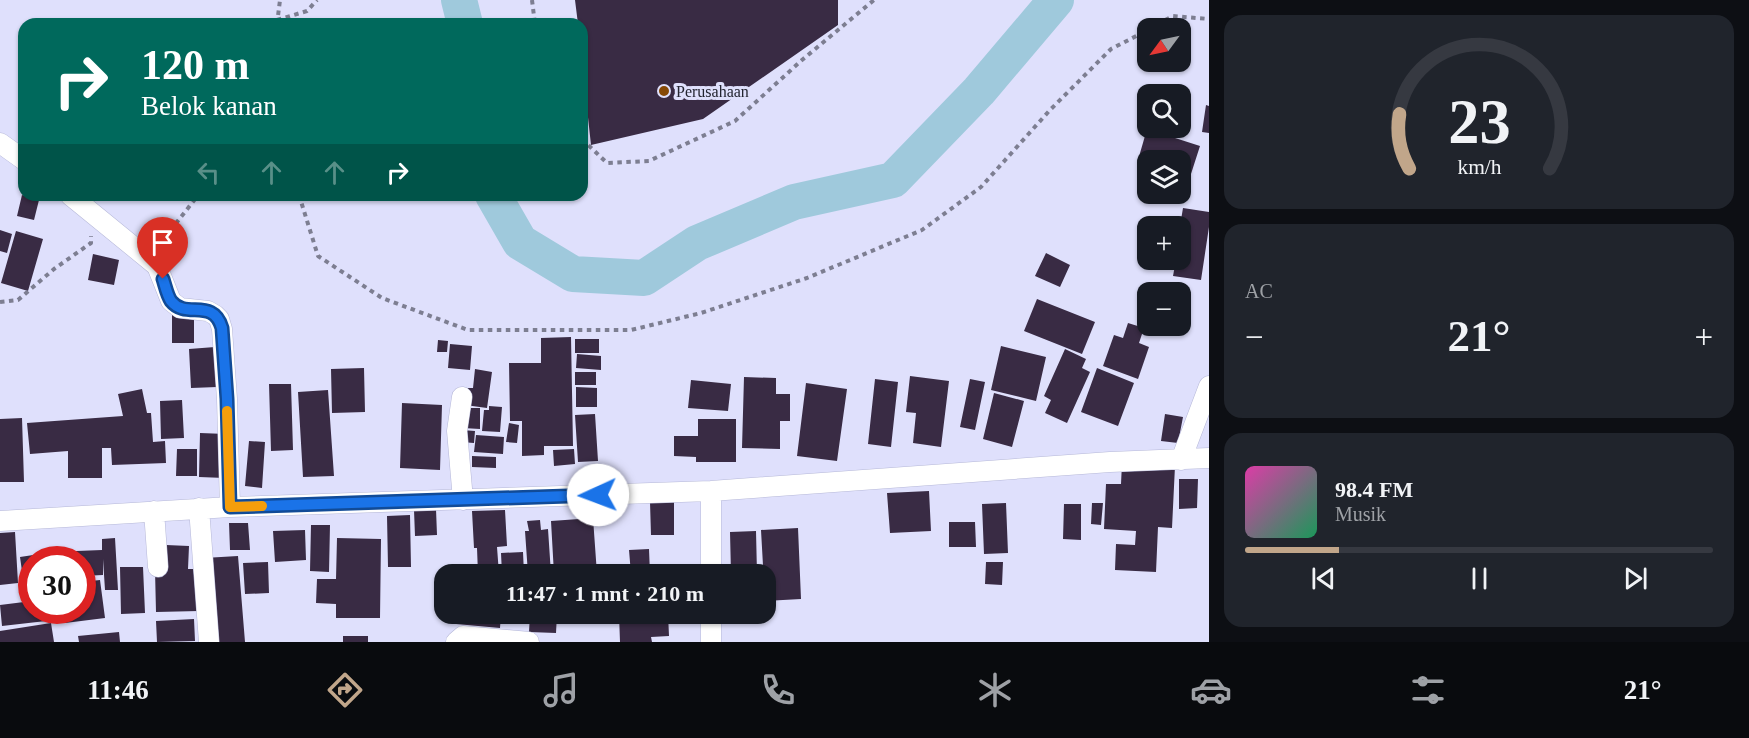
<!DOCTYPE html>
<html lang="id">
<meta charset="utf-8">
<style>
body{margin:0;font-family:"Times New Roman",serif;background:#20242c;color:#f1f3f6;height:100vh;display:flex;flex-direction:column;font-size:22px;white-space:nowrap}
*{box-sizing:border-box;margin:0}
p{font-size:20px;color:#9ea1a6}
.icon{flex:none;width:33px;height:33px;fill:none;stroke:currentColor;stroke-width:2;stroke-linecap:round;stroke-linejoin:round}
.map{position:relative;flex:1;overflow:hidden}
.sheet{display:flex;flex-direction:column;gap:15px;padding:15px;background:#0d0f14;width:540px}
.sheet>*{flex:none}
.top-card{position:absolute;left:18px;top:18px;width:570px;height:183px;border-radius:18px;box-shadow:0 2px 4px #0004;background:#00695c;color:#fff;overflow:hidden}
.needle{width:39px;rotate:237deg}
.buttons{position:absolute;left:1137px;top:18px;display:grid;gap:12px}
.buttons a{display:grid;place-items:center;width:54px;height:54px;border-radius:12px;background:#171b24;box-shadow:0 2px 4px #0004;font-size:30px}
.speed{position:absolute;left:18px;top:546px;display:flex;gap:12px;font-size:30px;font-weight:700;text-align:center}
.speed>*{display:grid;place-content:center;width:78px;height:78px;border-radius:50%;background:#171b24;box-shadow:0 2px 4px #0004;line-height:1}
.speed .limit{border:9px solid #d22;background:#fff;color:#111}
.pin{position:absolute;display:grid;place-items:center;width:51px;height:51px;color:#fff;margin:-62px -26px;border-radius:50% 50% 50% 0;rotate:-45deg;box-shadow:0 0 6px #0007}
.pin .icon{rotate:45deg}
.me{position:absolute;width:66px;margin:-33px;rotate:268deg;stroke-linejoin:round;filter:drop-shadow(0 0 4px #0008)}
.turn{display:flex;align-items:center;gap:21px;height:126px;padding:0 24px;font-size:27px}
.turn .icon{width:78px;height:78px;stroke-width:2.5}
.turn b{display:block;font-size:42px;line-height:51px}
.lanes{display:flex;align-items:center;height:57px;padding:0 24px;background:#0003;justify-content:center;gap:30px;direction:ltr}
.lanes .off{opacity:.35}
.big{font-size:45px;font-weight:700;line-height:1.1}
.sheet .tile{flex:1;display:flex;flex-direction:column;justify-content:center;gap:9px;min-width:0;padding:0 21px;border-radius:18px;background:#20242c}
.sheet .dial{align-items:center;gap:0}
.dial svg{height:156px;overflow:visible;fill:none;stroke:#363941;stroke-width:7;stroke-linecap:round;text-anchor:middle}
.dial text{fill:#f1f3f6;stroke:none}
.song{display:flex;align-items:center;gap:18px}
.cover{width:72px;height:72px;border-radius:9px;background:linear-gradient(135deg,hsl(320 70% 55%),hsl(150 70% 35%))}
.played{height:6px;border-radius:3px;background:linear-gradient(90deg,#c1a68a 20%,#363941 20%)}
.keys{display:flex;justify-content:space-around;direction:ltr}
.heat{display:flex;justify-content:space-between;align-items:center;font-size:33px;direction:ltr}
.trip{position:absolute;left:434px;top:564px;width:342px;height:60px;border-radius:18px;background:#171b24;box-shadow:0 2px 4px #0004;font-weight:700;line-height:60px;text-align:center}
.tab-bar{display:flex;height:96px;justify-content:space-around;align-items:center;background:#090b0e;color:#9ea1a6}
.tab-bar .icon{width:42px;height:42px}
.tab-bar .current{color:#c1a68a}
.tab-bar b{font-size:27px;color:#f1f3f6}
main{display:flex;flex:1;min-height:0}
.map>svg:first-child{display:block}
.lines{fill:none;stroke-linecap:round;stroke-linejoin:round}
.river{stroke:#9fc9dc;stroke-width:36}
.building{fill:#392b44}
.minor-casing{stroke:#b6b8d8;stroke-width:21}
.path{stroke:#7d7e91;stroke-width:4;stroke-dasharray:4.5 4.5;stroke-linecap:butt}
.minor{stroke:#fff;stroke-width:20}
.route-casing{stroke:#114b97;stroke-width:15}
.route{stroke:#1a73e8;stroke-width:10}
.slow{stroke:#f59e0b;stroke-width:10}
.poi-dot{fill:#864906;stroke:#dfe0fc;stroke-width:2}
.labels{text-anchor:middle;stroke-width:6;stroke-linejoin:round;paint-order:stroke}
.poi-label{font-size:16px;fill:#232430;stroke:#dfe0fc;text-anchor:start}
</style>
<main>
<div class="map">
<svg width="1209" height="642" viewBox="0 0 1209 642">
<rect width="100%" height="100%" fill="#dfe0fc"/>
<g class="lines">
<path class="river" d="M459,0L465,24
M493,195L520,242L573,274L644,278L697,243L794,202L893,180L979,91L1056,0"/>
</g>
<path class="building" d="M575,0H838V25L703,119L591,145L582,62V24H578Z
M1206,105L1209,106V133L1202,132Z
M1147,129L1200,146L1190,177L1180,174V160H1148V163L1138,160Z
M22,195L39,200L34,220L17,216Z
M1183,208L1209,212V227L1201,280L1173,276L1176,260H1180V226Z
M0,230L12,234L7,253L0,251Z
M16,231L43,239L28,291L1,283Z
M1046,253L1070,265L1060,287L1035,276Z
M93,254L119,260L114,285L88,280Z
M1037,299L1095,322L1082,354L1024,331Z
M172,312H194V343H172Z
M1128,323L1144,328L1139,343L1149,347L1138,379L1103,366L1114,335L1123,338Z
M571,337L573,446H544V455L522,456V421H510L509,363H541V338Z
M575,339H599V353H575Z
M438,340L448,341L447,352H437Z
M450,344L472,346L470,370L448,368Z
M1001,346L1046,357L1036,401L991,390Z
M215,347L217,387L191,388L189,349Z
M1065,349L1086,359L1082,368L1090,372L1067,423L1045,413L1051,400L1044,396Z
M577,354L601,356V370L576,368Z
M364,368L365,412L332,413L331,369Z
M1097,368L1134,383L1118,426L1081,412Z
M475,369L492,372L487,408L465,405L467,388H473Z
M575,372H596V385H575Z
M910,376L949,381L941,447L913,443L916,413L906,412Z
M744,377L776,378V394H790V421H780V449L742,448Z
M875,379L898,382L891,447L868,444Z
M970,379L985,382L975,430L960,427Z
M691,380L731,384L728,411L688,408Z
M806,383L847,389L837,461L797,456Z
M269,384H291L293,450L271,451Z
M576,387L597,388V407H576Z
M142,389L147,413H151L153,442L165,441L166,463L112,465L111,448H102V478H68V451L30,454L27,423L123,416L118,394Z
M328,390L334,476L303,477L298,392Z
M994,393L1024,401L1012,447L983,439Z
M182,400L184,438L161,439L160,401Z
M402,403L442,405L440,470L400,468Z
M489,406L502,407L500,432L482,431L484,410H489Z
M463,408H480V429L463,428Z
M595,414L598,461L578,462L575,415Z
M1165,414L1183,417L1178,443L1161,441Z
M22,418L24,482H0V419Z
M698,419H736V462H696V457L674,456V436H698Z
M509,423L519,425L517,443L506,442Z
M462,430L475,431L474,443L461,442Z
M200,433L226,434L225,478L199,477Z
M476,435L504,437L503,454L474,452Z
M249,441L265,442L262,488L245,486Z
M177,449H197V476H176Z
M574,449L575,464L554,466L553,450Z
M472,456L496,457V468L472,467Z
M1122,463L1175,466L1172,528L1158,527L1156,572L1115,570L1116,544L1135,545L1136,531L1104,529L1106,484H1121Z
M1179,479H1198L1197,508L1179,509Z
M929,491L931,531L890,533L887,493Z
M650,502H674V535H651Z
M1006,503L1008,553L984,554L982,504Z
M1092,503H1103L1101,525L1091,524Z
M1064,504H1081V540L1063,539Z
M436,509L437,535L415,536L414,510Z
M505,510L507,546L497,547L499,574H478L477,548H474L472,511Z
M410,515L411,567H388L387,516Z
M593,518L597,574H554L551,521Z
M540,520L541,530L548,529L551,574H528L525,531H529L527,521Z
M949,522H975L976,547H949Z
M229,523H248L250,550H230Z
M311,525H330L329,572L310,571Z
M798,528L801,599L765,601L761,530Z
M305,530L306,560L275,562L273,531Z
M756,531L757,574H731L730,532Z
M15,532L18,583L0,585V533Z
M115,538L118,590H105L103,559V575L82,576V560H51V552L102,550V539Z
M337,538L381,539L380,618H336V604L316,603L317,579H336Z
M166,545L189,546L188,569H198L199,611L156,612L155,570H166Z
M649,549L650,574H631L629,550Z
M523,552L524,574H502L501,553Z
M40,554V560H32V598L26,599L20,557Z
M238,556L245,642H211L204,558Z
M268,562L269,593L245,594L243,563Z
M986,562H1003L1002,585L985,584Z
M120,567H143L145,613L121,614Z
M100,580L105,618L65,623L63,610H82V582Z
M32,601V610H45L46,621L2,626L0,605Z
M457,614H501L500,628L456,624Z
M530,614H557L556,633L529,632Z
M619,614H668L669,636L651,637L652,642H620Z
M194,619L195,641L157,642L156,621Z
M51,623L54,642H0V631Z
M119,632L120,642H79L78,636Z
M343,636H368V642H343Z"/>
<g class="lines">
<g class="minor-casing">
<path id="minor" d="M0,143L24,160
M70,195L157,266L171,301L180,308L208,311L215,315L219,319L222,329L227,399L230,507
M462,397L457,431L463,500
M1181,460L1209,386
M199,508L209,642
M154,511L158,567
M0,521L230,507L711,491L1110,462L1209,458
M711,574V491
M456,642L463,636L529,642
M711,642V614"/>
</g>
<path class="path" d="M532,0L535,24
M277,20L307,11L317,0
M277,24L280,0
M1149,28L1173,16L1209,19
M582,139L607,163L649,161L735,121L802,60L874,0
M299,195L318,256L382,298L468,330H631L701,313L807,278L922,230L981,187L1050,110L1111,49L1148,30
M161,246L169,232L196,198L195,195
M0,302L18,300L54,269L91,243V236"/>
<use href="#minor" class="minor"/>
</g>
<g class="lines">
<g class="route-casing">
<path id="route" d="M163,279C165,285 167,295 171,301C186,320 213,297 222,328L227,399L230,507L598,495"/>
</g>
<use href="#route" class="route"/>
<path class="slow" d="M227,411L230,507L262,506"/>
</g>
<circle class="poi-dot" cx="664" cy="91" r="6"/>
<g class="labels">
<g class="poi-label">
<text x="676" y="97">Perusahaan</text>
</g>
</g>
</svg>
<div class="buttons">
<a><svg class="needle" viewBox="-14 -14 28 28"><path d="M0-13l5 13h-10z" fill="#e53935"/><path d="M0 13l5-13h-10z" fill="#9ea1a6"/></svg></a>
<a><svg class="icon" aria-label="search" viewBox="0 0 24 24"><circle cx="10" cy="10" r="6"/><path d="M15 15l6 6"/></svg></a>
<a><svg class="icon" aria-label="layers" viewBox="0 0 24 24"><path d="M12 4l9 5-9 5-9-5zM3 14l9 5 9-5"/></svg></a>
<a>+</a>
<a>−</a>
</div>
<div class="speed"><div class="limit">30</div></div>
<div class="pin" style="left:163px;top:279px;background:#d93025"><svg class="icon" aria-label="arrive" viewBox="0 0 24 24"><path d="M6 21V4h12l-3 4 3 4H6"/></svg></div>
<svg class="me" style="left:598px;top:495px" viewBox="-20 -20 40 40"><circle r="19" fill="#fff"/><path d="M0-13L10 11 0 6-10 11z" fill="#1a73e8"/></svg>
<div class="trip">11:47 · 1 mnt · 210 m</div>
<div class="top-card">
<div class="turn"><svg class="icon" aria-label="right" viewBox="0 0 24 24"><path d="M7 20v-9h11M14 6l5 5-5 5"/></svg><div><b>120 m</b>Belok kanan</div></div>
<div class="lanes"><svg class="icon off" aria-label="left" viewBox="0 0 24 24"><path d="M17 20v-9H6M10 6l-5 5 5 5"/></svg><svg class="icon off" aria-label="ahead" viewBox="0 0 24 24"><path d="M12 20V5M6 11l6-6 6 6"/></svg><svg class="icon off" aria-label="ahead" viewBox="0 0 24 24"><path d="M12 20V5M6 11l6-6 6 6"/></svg><svg class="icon" aria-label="right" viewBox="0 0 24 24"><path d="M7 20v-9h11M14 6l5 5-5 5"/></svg></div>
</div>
</div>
<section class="sheet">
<div class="tile dial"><svg viewBox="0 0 100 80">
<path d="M14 69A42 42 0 1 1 86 69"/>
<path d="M14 69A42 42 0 0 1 9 41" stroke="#c1a68a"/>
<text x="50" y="56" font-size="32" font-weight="700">23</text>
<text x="50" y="72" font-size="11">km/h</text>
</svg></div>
<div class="tile"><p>AC</p>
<div class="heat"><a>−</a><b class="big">21°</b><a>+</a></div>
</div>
<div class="tile">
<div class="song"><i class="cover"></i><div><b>98.4 FM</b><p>Musik</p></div></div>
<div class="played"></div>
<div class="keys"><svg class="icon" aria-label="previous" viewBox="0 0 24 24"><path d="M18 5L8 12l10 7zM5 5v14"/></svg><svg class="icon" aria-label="pause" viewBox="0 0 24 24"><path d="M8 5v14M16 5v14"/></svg><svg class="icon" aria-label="next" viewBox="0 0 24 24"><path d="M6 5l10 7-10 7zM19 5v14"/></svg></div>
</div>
</section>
</main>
<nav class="tab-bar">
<b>11:46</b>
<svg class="icon current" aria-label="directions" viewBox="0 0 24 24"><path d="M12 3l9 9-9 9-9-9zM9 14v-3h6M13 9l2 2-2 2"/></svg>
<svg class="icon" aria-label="music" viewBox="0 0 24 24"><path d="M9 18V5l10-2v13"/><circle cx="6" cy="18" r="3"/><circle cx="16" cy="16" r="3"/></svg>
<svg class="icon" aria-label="phone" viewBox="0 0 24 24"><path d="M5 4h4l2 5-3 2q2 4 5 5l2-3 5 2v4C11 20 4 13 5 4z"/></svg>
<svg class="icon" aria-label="climate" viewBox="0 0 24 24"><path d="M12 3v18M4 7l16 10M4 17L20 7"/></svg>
<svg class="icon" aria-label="car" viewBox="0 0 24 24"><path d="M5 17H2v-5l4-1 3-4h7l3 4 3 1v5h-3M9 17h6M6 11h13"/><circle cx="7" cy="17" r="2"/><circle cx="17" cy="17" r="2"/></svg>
<svg class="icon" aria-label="filters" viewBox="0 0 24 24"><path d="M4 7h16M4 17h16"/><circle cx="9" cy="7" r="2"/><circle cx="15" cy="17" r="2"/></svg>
<b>21°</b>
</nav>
